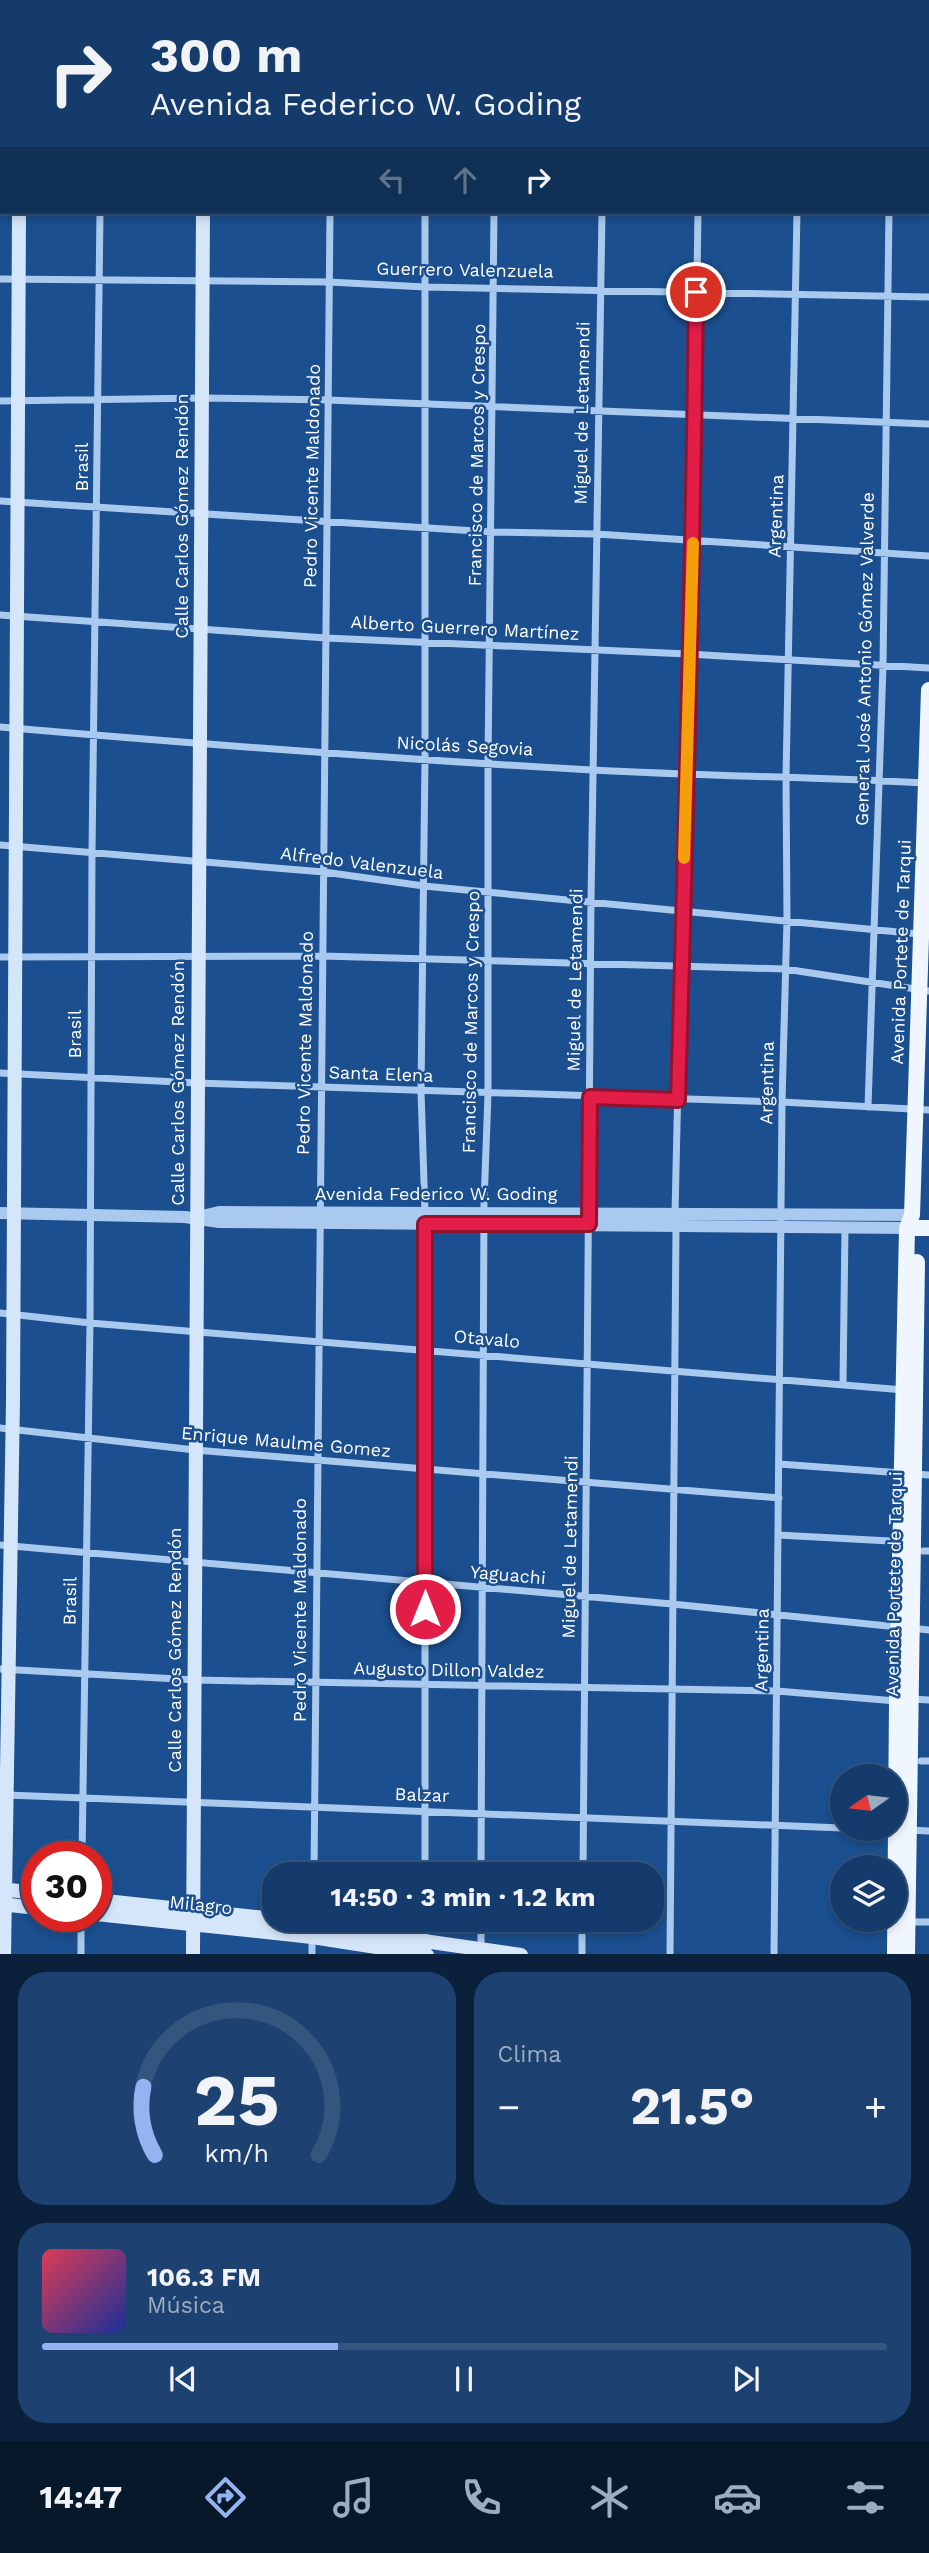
<!DOCTYPE html>
<html lang="es">
<meta charset="utf-8">
<style>
body{margin:0;font-family:"Work Sans",sans-serif;background:#1d4271;color:#f1f3f6;height:100vh;display:flex;flex-direction:column;font-size:26px;white-space:nowrap}
*{box-sizing:border-box;margin:0}
p{font-size:23px;color:#9dadc1}
.icon{flex:none;width:38px;height:38px;fill:none;stroke:currentColor;stroke-width:2;stroke-linecap:round;stroke-linejoin:round}
.map{position:relative;height:1954px;overflow:hidden}
.panel{display:flex;flex-direction:column;gap:18px;padding:18px;background:#0b203b;flex:1}
.panel>*{flex:none}
.banner{position:absolute;left:0px;top:0px;width:929px;height:214px;box-shadow:0 4px 10px #0003,0 0 0 2px #33557e;background:#143b6b;color:#f1f3f6;overflow:hidden}
.needle{width:46px;rotate:256deg}
.tools{position:absolute;left:830px;top:1764px;display:grid;gap:14px}
.tools a{display:grid;place-items:center;width:77px;height:77px;border-radius:50%;background:#143b6b;box-shadow:0 4px 10px #0003,0 0 0 2px #33557e;font-size:35px}
.speed{position:absolute;left:21px;top:1841px;display:flex;gap:14px;font-size:35px;font-weight:700;text-align:center}
.speed>*{display:grid;place-content:center;width:91px;height:91px;border-radius:50%;background:#143b6b;box-shadow:0 4px 10px #0003,0 0 0 2px #33557e;line-height:1}
.speed .limit{border:10px solid #d22;background:#fff;color:#111}
.pin{position:absolute;display:grid;place-items:center;width:60px;height:60px;color:#fff;margin:-30px;border:4px solid #fff;border-radius:50%;box-shadow:0 2px 7px #0007}
.me{position:absolute;width:77px;margin:-38px;rotate:0deg;stroke-linejoin:round;filter:drop-shadow(0 0 5px #0008)}
.turn{display:flex;align-items:center;gap:24px;height:147px;padding:0 35px;font-size:32px}
.turn .icon{width:91px;height:91px;stroke-width:2.5}
.turn b{display:block;font-size:49px;line-height:60px}
.lanes{display:flex;align-items:center;height:66px;padding:0 35px;background:#0003;justify-content:center;gap:35px;direction:ltr}
.lanes .off{opacity:.35}
.big{font-size:52px;font-weight:700;line-height:1.1}
.panel .tile{flex:1;display:flex;flex-direction:column;justify-content:center;gap:10px;min-width:0;padding:0 24px;border-radius:28px;background:#1d4271}
.panel .dial{align-items:center;gap:0}
.dial svg{height:182px;overflow:visible;fill:none;stroke:#33557e;stroke-width:7;stroke-linecap:round;text-anchor:middle}
.dial text{fill:#f1f3f6;stroke:none}
.song{display:flex;align-items:center;gap:21px}
.cover{width:84px;height:84px;border-radius:10px;background:linear-gradient(135deg,hsl(350 70% 55%),hsl(230 70% 35%))}
.played{height:7px;border-radius:4px;background:linear-gradient(90deg,#95b2f1 35%,#33557e 35%)}
.keys{display:flex;justify-content:space-around;direction:ltr}
.heat{display:flex;justify-content:space-between;align-items:center;font-size:38px;direction:ltr}
.panel .tiles{flex:1;display:grid;gap:18px;grid-template-columns:1fr 1fr}
.tile:last-child{grid-column:span 2}
.trip{position:absolute;left:262px;top:1862px;width:402px;height:70px;border-radius:28px;background:#143b6b;box-shadow:0 4px 10px #0003,0 0 0 2px #33557e;font-weight:700;line-height:70px;text-align:center}
.tabs{display:flex;height:112px;justify-content:space-around;align-items:center;background:#08182b;color:#9dadc1}
.tabs .icon{width:49px;height:49px}
.tabs .on{color:#95b2f1}
.tabs b{font-size:32px;color:#f1f3f6}
.map>svg:first-child{display:block}
.lines{fill:none;stroke-linecap:round;stroke-linejoin:round}
.minor{stroke:#a9c9ee;stroke-width:7}
.tertiary{stroke:#a9c9ee;stroke-width:12}
.secondary{stroke:#d6e6fa;stroke-width:14}
.primary{stroke:#f0f6ff;stroke-width:16}
.route-casing{stroke:#92132f;stroke-width:18}
.route{stroke:#e11d48;stroke-width:12}
.slow{stroke:#f59e0b;stroke-width:12}
.labels{text-anchor:middle;stroke-width:5;stroke-linejoin:round;paint-order:stroke}
.street-label{font-size:18px;fill:#fff;stroke:#1b4f8f}
</style>
<div class="map">
<svg width="929" height="1955" viewBox="0 0 929 1955">
<rect width="100%" height="100%" fill="#1b4f8f"/>
<g class="lines">
<path class="minor" d="M426,0V2
M601,0V2
M101,2V0
M497,2V0
M700,2V0
M799,2V0
M893,2V0
M0,28H2
M0,57H2
M928,73H929
M0,164H2
M928,174H929
M0,279L329,282L425,287L929,297
M0,401L202,398L328,400L929,424
M0,501L492,532L596,534L929,556
M0,615L326,638L688,654L929,668
M0,727C197,744 394,759 592,770C703,776 814,777 925,783
M0,845L324,872L424,886L929,935
M0,957L322,956L785,969L929,991
M0,1073L197,1083L782,1102L929,1110
M868,1107L883,666L889,212
M425,1213L421,1091L425,759V212
M675,1214L685,773L693,541L698,212
M0,1313L90,1323L904,1390
M843,1384L845,1228
M0,1428L195,1450L779,1498
M779,1464L902,1473
M915,1474L929,1475
M778,1535L890,1541
M0,1545L672,1604L898,1627
M923,1551H929
M910,1628L929,1630
M0,1669L195,1680L777,1691L896,1701
M912,1699L929,1700
M921,1761H929
M7,1795L842,1828
M866,1829L895,1830
M909,1830L929,1831
M82,1857L90,1323L92,853L100,212
M314,1874L330,212
M425,1874V1224
M481,1874L484,1203L488,1094V763L494,212
M583,1874L591,901L602,212
M425,1920V1941
M909,1922H929
M312,1938V1955
M481,1951V1920
M81,1955V1916
M582,1955V1920
M670,1955L676,1226
M774,1955L782,1102L787,920L786,777L797,212"/>
<path class="tertiary" d="M0,1213L185,1217L219,1222L907,1228
M202,1216L219,1212L912,1215"/>
<path class="secondary" d="M19,2V0
M205,2V0
M0,1889L37,1893
M96,1900L275,1919
M0,1904L37,1908
M96,1914L312,1937L427,1955
M278,1920L521,1955
M4,1955L13,1400L19,212
M193,1955L203,212"/>
<path class="primary" d="M907,1228H929
M895,1955L897,1701L907,1228L912,1215L929,690
M907,1955L917,1262"/>
</g>
<g class="lines">
<g class="route-casing">
<path id="route" d="M425,1609V1224H589L590,1097L678,1100C686,831 693,561 696,292"/>
</g>
<use href="#route" class="route"/>
<path class="slow" d="M684,858L693,543"/>
</g>
<g class="labels">
<g class="street-label">
<text transform="translate(465 270) rotate(1)" y="6">Guerrero Valenzuela</text>
<text transform="translate(582 413) rotate(-89)" y="6">Miguel de Letamendi</text>
<text transform="translate(477 455) rotate(-89)" y="6">Francisco de Marcos y Crespo</text>
<text transform="translate(82 467) rotate(-90)" y="6">Brasil</text>
<text transform="translate(312 476) rotate(-89)" y="6">Pedro Vicente Maldonado</text>
<text transform="translate(182 516) rotate(-90)" y="6">Calle Carlos Gómez Rendón</text>
<text transform="translate(776 516) rotate(-88)" y="6">Argentina</text>
<text transform="translate(465 628) rotate(3)" y="6">Alberto Guerrero Martínez</text>
<text transform="translate(865 659) rotate(-89)" y="6">General José Antonio Gómez Valverde</text>
<text transform="translate(465 746) rotate(3)" y="6">Nicolás Segovia</text>
<text transform="translate(362 863) rotate(7)" y="6">Alfredo Valenzuela</text>
<text transform="translate(901 952) rotate(-88)" y="6">Avenida Portete de Tarqui</text>
<text transform="translate(575 980) rotate(-89)" y="6">Miguel de Letamendi</text>
<text transform="translate(471 1022) rotate(-89)" y="6">Francisco de Marcos y Crespo</text>
<text transform="translate(75 1034) rotate(-90)" y="6">Brasil</text>
<text transform="translate(305 1043) rotate(-89)" y="6">Pedro Vicente Maldonado</text>
<text transform="translate(381 1074) rotate(2)" y="6">Santa Elena</text>
<text transform="translate(178 1083) rotate(-90)" y="6">Calle Carlos Gómez Rendón</text>
<text transform="translate(767 1083) rotate(-89)" y="6">Argentina</text>
<text x="436" y="1200">Avenida Federico W. Goding</text>
<text transform="translate(487 1339) rotate(5)" y="6">Otavalo</text>
<text transform="translate(286 1442) rotate(5)" y="6">Enrique Maulme Gomez</text>
<text transform="translate(570 1547) rotate(-89)" y="6">Miguel de Letamendi</text>
<text transform="translate(508 1575) rotate(5)" y="6">Yaguachi</text>
<text transform="translate(894 1584) rotate(-89)" y="6">Avenida Portete de Tarqui</text>
<text transform="translate(70 1601) rotate(-89)" y="6">Brasil</text>
<text transform="translate(300 1610) rotate(-90)" y="6">Pedro Vicente Maldonado</text>
<text transform="translate(175 1650) rotate(-90)" y="6">Calle Carlos Gómez Rendón</text>
<text transform="translate(762 1650) rotate(-89)" y="6">Argentina</text>
<text transform="translate(449 1670) rotate(1)" y="6">Augusto Dillon Valdez</text>
<text transform="translate(422 1795) rotate(2)" y="6">Balzar</text>
<text transform="translate(201 1905) rotate(6)" y="6">Milagro</text>
</g>
</g>
</svg>
<div class="tools">
<a><svg class="needle" viewBox="-14 -14 28 28"><path d="M0-13l5 13h-10z" fill="#e53935"/><path d="M0 13l5-13h-10z" fill="#9dadc1"/></svg></a>
<a><svg class="icon" aria-label="layers" viewBox="0 0 24 24"><path d="M12 4l9 5-9 5-9-5zM3 14l9 5 9-5"/></svg></a>
</div>
<div class="speed"><div class="limit">30</div></div>
<div class="pin" style="left:696px;top:292px;background:#d93025"><svg class="icon" aria-label="arrive" viewBox="0 0 24 24"><path d="M6 21V4h12l-3 4 3 4H6"/></svg></div>
<svg class="me" style="left:425px;top:1609px" viewBox="-20 -20 40 40"><circle r="17" fill="#e11d48" stroke="#fff" stroke-width="3"/><path d="M0-11L8 9 0 5-8 9z" fill="#fff"/></svg>
<div class="trip">14:50 · 3 min · 1.2 km</div>
<div class="banner">
<div class="turn"><svg class="icon" aria-label="right" viewBox="0 0 24 24"><path d="M7 20v-9h11M14 6l5 5-5 5"/></svg><div><b>300 m</b>Avenida Federico W. Goding</div></div>
<div class="lanes"><svg class="icon off" aria-label="left" viewBox="0 0 24 24"><path d="M17 20v-9H6M10 6l-5 5 5 5"/></svg><svg class="icon off" aria-label="ahead" viewBox="0 0 24 24"><path d="M12 20V5M6 11l6-6 6 6"/></svg><svg class="icon" aria-label="right" viewBox="0 0 24 24"><path d="M7 20v-9h11M14 6l5 5-5 5"/></svg></div>
</div>
</div>
<section class="panel">
<div class="tiles">
<div class="tile dial"><svg viewBox="0 0 100 80">
<path d="M14 69A42 42 0 1 1 86 69"/>
<path d="M14 69A42 42 0 0 1 9 39" stroke="#95b2f1"/>
<text x="50" y="56" font-size="32" font-weight="700">25</text>
<text x="50" y="72" font-size="11">km/h</text>
</svg></div>
<div class="tile"><p>Clima</p>
<div class="heat"><a>−</a><b class="big">21.5°</b><a>+</a></div>
</div>
<div class="tile">
<div class="song"><i class="cover"></i><div><b>106.3 FM</b><p>Música</p></div></div>
<div class="played"></div>
<div class="keys"><svg class="icon" aria-label="previous" viewBox="0 0 24 24"><path d="M18 5L8 12l10 7zM5 5v14"/></svg><svg class="icon" aria-label="pause" viewBox="0 0 24 24"><path d="M8 5v14M16 5v14"/></svg><svg class="icon" aria-label="next" viewBox="0 0 24 24"><path d="M6 5l10 7-10 7zM19 5v14"/></svg></div>
</div>
</div>
</section>
<nav class="tabs">
<b>14:47</b>
<svg class="icon on" aria-label="directions" viewBox="0 0 24 24"><path d="M12 3l9 9-9 9-9-9zM9 14v-3h6M13 9l2 2-2 2"/></svg>
<svg class="icon" aria-label="music" viewBox="0 0 24 24"><path d="M9 18V5l10-2v13"/><circle cx="6" cy="18" r="3"/><circle cx="16" cy="16" r="3"/></svg>
<svg class="icon" aria-label="phone" viewBox="0 0 24 24"><path d="M5 4h4l2 5-3 2q2 4 5 5l2-3 5 2v4C11 20 4 13 5 4z"/></svg>
<svg class="icon" aria-label="climate" viewBox="0 0 24 24"><path d="M12 3v18M4 7l16 10M4 17L20 7"/></svg>
<svg class="icon" aria-label="car" viewBox="0 0 24 24"><path d="M5 17H2v-5l4-1 3-4h7l3 4 3 1v5h-3M9 17h6M6 11h13"/><circle cx="7" cy="17" r="2"/><circle cx="17" cy="17" r="2"/></svg>
<svg class="icon" aria-label="filters" viewBox="0 0 24 24"><path d="M4 7h16M4 17h16"/><circle cx="9" cy="7" r="2"/><circle cx="15" cy="17" r="2"/></svg>
</nav>
